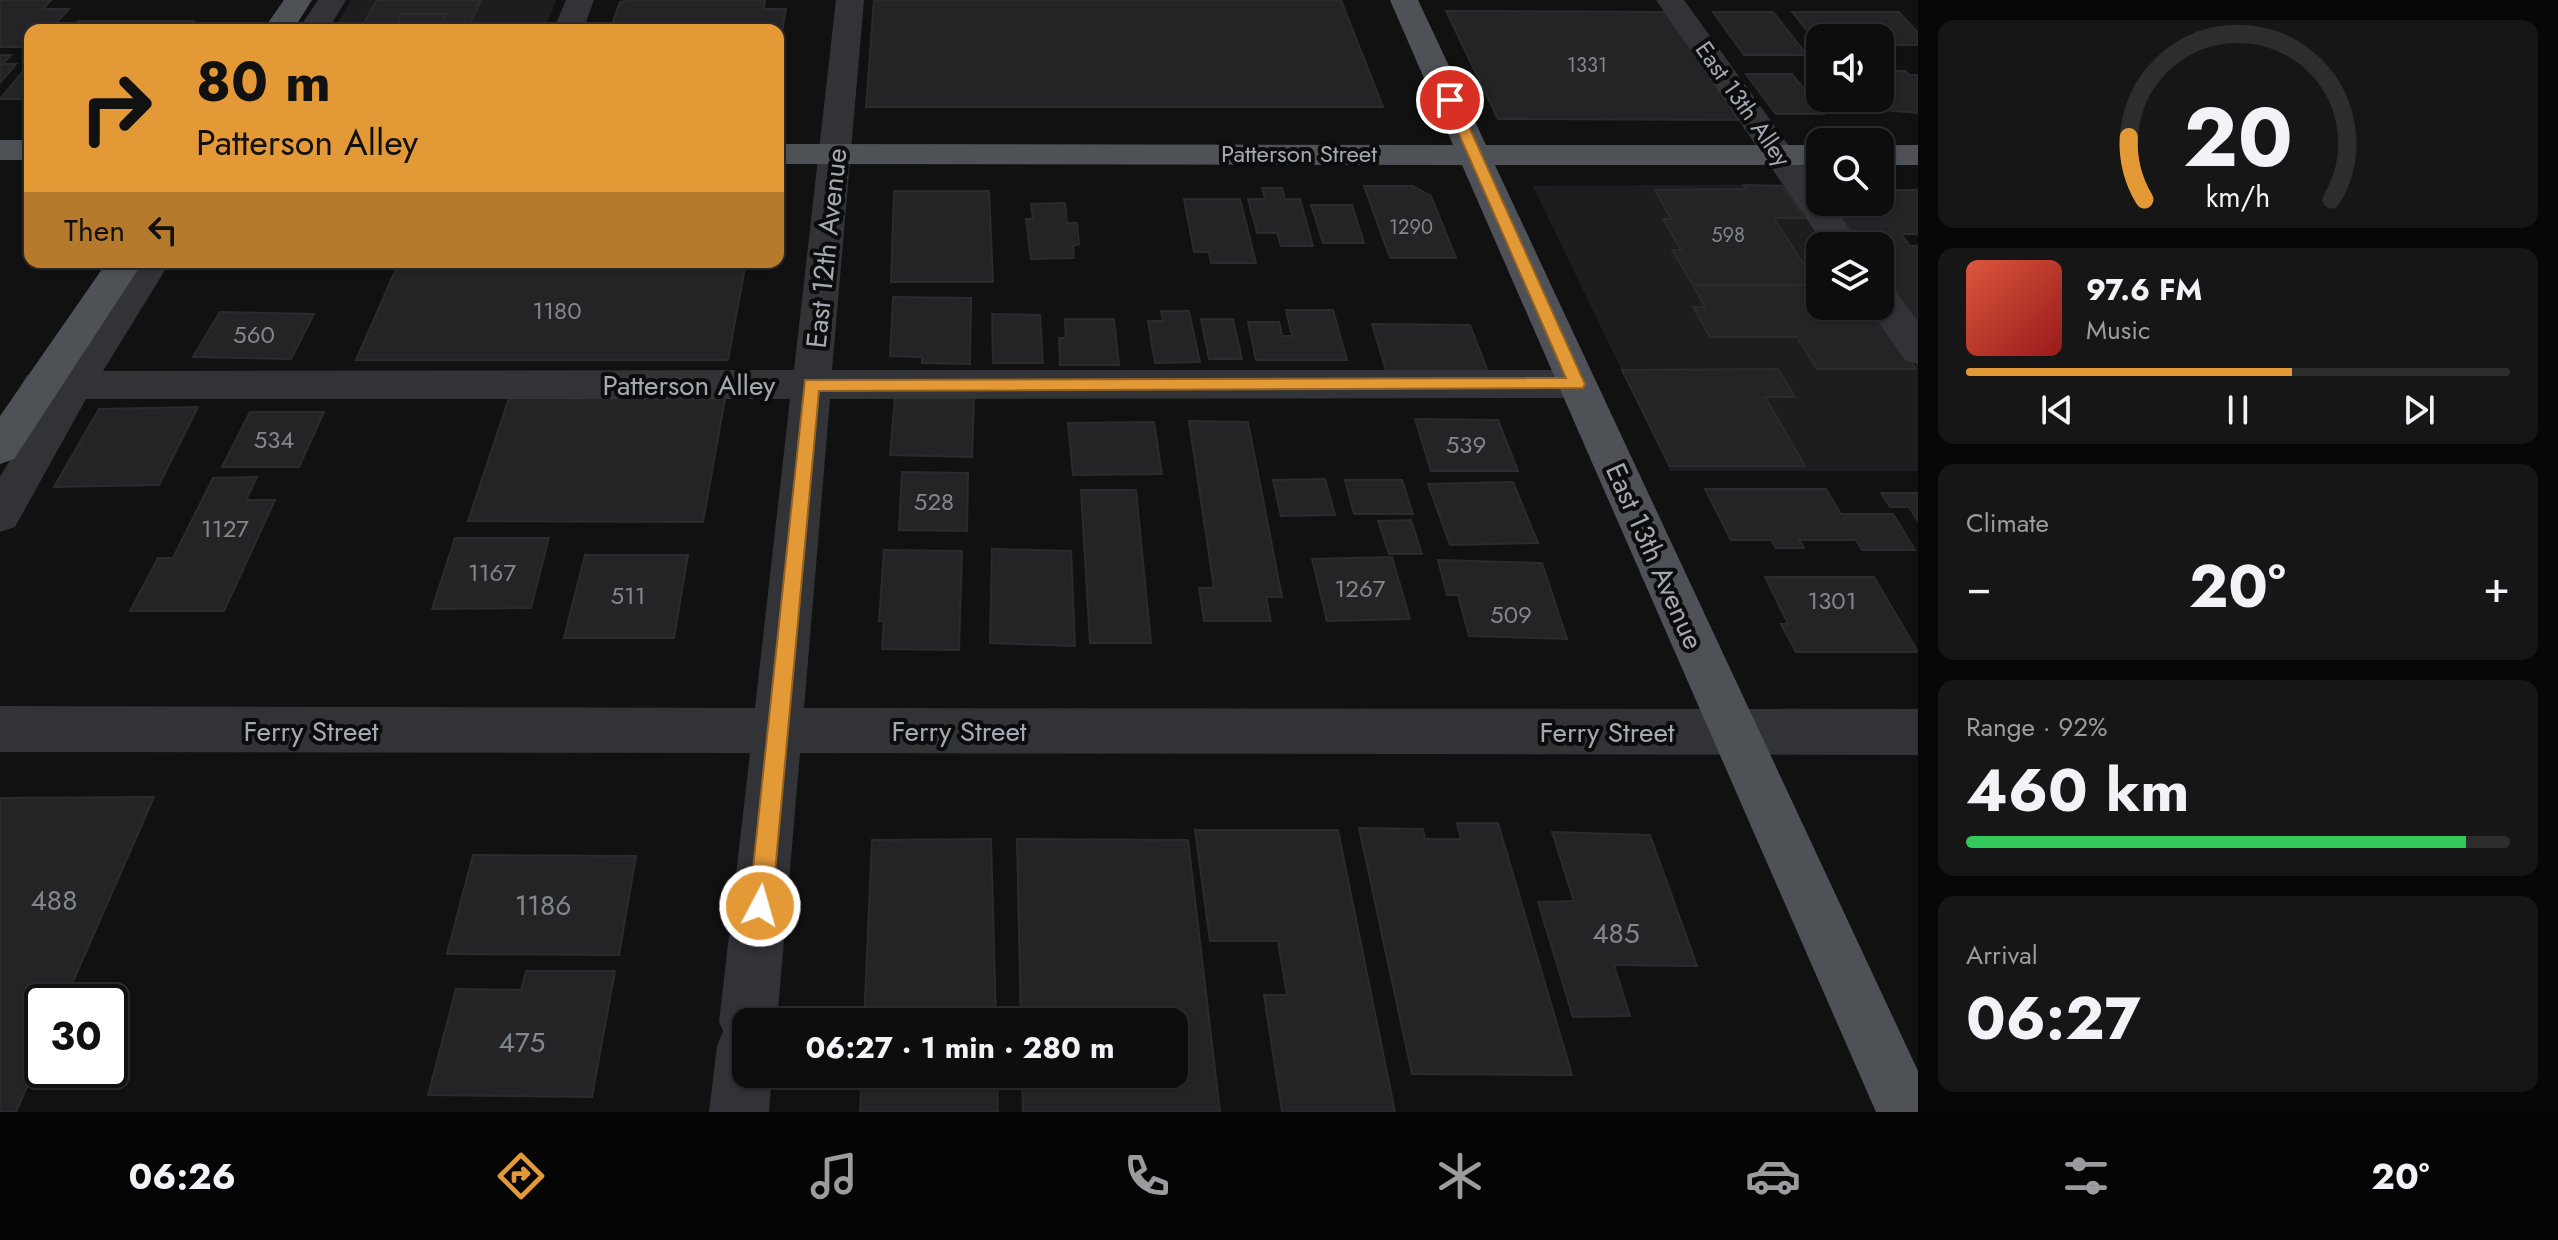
<!DOCTYPE html>
<meta charset="utf-8">
<style>
body{margin:0;font-family:Jost,sans-serif;background:#161617;color:#f1f3f6;height:100vh;display:flex;flex-direction:column;font-size:30px;white-space:nowrap}
*{box-sizing:border-box;margin:0}
p{font-size:26px;color:#9a9c9e}
.icon{flex:none;width:44px;height:44px;fill:none;stroke:currentColor;stroke-width:2;stroke-linecap:round;stroke-linejoin:round}
.map{position:relative;flex:1;overflow:hidden}
.side{display:flex;flex-direction:column;gap:20px;padding:20px;background:#070708;width:640px}
.side>*{flex:none}
.banner{position:absolute;left:24px;top:24px;width:760px;height:244px;border-radius:16px;box-shadow:0 2px 6px #0004,0 0 0 2px #2d2d2e;background:#e49937;color:#111;overflow:hidden}
.buttons{position:absolute;left:1806px;top:24px;display:grid;gap:16px}
.buttons a{display:grid;place-items:center;width:88px;height:88px;border-radius:16px;background:#0d0d0e;box-shadow:0 2px 6px #0004,0 0 0 2px #2d2d2e;font-size:40px}
.speed{position:absolute;left:24px;top:984px;display:flex;gap:16px;font-size:40px;font-weight:700;text-align:center}
.speed>*{display:grid;place-content:center;width:104px;height:104px;border-radius:50%;background:#0d0d0e;box-shadow:0 2px 6px #0004,0 0 0 2px #2d2d2e;line-height:1}
.speed .limit{border:4px solid #111;border-radius:12px;background:#fff;color:#111}
.pin{position:absolute;display:grid;place-items:center;width:68px;height:68px;color:#fff;margin:-34px;border:4px solid #fff;border-radius:50%;box-shadow:0 2px 8px #0007}
.me{position:absolute;width:88px;margin:-44px;rotate:6deg;stroke-linejoin:round;filter:drop-shadow(0 0 6px #0008)}
.turn{display:flex;align-items:center;gap:28px;height:168px;padding:0 40px;font-size:36px}
.turn .icon{width:104px;height:104px;stroke-width:2.5}
.turn b{display:block;font-size:56px;line-height:68px}
.then{display:flex;align-items:center;height:76px;padding:0 40px;background:#0003;gap:16px;font-size:30px}
.big{font-size:60px;font-weight:700;line-height:1.1}
.side .widget{flex:1;display:flex;flex-direction:column;justify-content:center;gap:12px;min-width:0;padding:0 28px;border-radius:16px;background:#161617}
.side .dial{align-items:center;gap:0}
.dial svg{height:208px;overflow:visible;fill:none;stroke:#2d2d2e;stroke-width:7;stroke-linecap:round;text-anchor:middle}
.dial text{fill:#f1f3f6;stroke:none}
.song{display:flex;align-items:center;gap:24px}
.cover{width:96px;height:96px;border-radius:12px;background:linear-gradient(135deg,hsl(10 70% 55%),hsl(0 70% 35%))}
.played{height:8px;border-radius:4px;background:linear-gradient(90deg,#e49937 60%,#2d2d2e 60%)}
.keys{display:flex;justify-content:space-around;direction:ltr}
.heat{display:flex;justify-content:space-between;align-items:center;font-size:44px;direction:ltr}
.charge{height:12px;border-radius:6px;background:linear-gradient(90deg,#34c759 92%,#2d2d2e 0)}
.trip{position:absolute;left:732px;top:1008px;width:456px;height:80px;border-radius:16px;background:#0d0d0e;box-shadow:0 2px 6px #0004,0 0 0 2px #2d2d2e;font-weight:700;line-height:80px;text-align:center}
.dock{display:flex;height:128px;justify-content:space-around;align-items:center;background:#050506;color:#9a9c9e}
.dock .icon{width:56px;height:56px}
.dock .active{color:#e49937}
.dock b{font-size:36px;color:#f1f3f6}
main{display:flex;flex:1;min-height:0}
.map>svg:first-child{display:block}
.built{fill:#1d1d1f}
.building{fill:#242426;stroke:#2b2b2e;stroke-width:2}
.lines{fill:none;stroke-linecap:round;stroke-linejoin:round}
.minor{fill:#323337;fill-rule:evenodd}
.major{fill:#4e5156;fill-rule:evenodd}
.route{fill:#e49937;stroke:#946324;stroke-width:2}
.labels{text-anchor:middle;stroke-width:8;stroke-linejoin:round;paint-order:stroke}
.far-number-label{font-size:20px;fill:#82878e}
.far-street-label{font-size:24px;fill:#a3a9b2;stroke:#0c0c0d}
.number-label{font-size:24px;fill:#82878e}
.street-label{font-size:28px;fill:#a3a9b2;stroke:#0c0c0d}
.near-number-label{font-size:28px;fill:#82878e}
</style>
<main>
<div class="map">
<svg width="1918" height="1112" viewBox="0 0 1918 1112">
<rect width="100%" height="100%" fill="#111112"/>
<path class="built" d="M351,0H556L544,30H333Z
M1809,184L1853,246H1820V306H1880V283L1918,336V471H1670L1533,186Z"/>
<path class="building" d="M0,0H51L43,9H69L50,30H30V47H0Z
M377,0H481L467,30H438L446,14H402L393,30H360Z
M633,0H765L764,9H786L778,54V30H610L620,2Z
M874,0H1341L1383,107H866Z
M1446,11L1665,12L1740,120L1498,119Z
M1713,12H1773L1807,55H1744Z
M1792,12H1899L1918,33V45H1880V38H1820L1819,45Z
M402,14H446L438,30H393Z
M78,21H194L188,28L216,29L70,30Z
M0,55H11L3,64H16L0,83Z
M30,63V95L27,99H0Z
M1880,71H1905L1909,75H1918V113L1883,110L1873,98H1880Z
M1746,74H1792L1824,114H1776Z
M1744,185L1782,186L1804,218H1774L1817,285H1693L1672,250H1681L1663,219H1671L1655,190L1746,189Z
M1364,186H1413L1431,196L1456,258H1390Z
M1262,188H1282L1285,199H1300L1313,246H1281L1277,233H1257L1248,199H1265Z
M1880,190H1918V234H1901L1910,246H1918V322L1880,270V246H1862L1830,202H1880Z
M894,191H989L993,282H891Z
M1184,199H1240L1256,263H1211L1209,252H1194Z
M1065,203L1067,223H1077L1079,244L1073,246L1074,258L1031,259L1026,219H1033L1031,204Z
M1311,205H1352L1364,243H1323Z
M399,262H746L728,360H356Z
M1693,285H1820V306H1872L1916,369H1817L1797,337H1710L1693,307H1705Z
M893,297L971,298L970,364L922,363V357L890,356Z
M1286,310H1333L1347,360H1256L1248,322H1279L1282,336H1292Z
M1161,311H1189L1200,362L1155,363L1148,321H1163Z
M220,312L314,314L291,359L193,357Z
M992,314L1040,315L1043,363H993Z
M1065,319H1114L1119,365H1060L1059,338H1066Z
M1201,319H1233L1242,359H1209Z
M1372,324L1470,325L1488,372L1386,371Z
M1778,369L1795,397H1765L1805,466H1670L1622,370Z
M895,396L974,398L972,457L890,455Z
M509,398L725,399L703,522L468,521Z
M198,407L159,485L54,487L99,409Z
M250,412H324L299,467H222Z
M1415,419L1498,420L1518,471H1431Z
M1189,421L1248,422L1282,597H1266L1271,621H1204L1199,588H1214Z
M1154,422L1162,474L1073,475L1068,423Z
M902,472L968,473L967,531L899,530Z
M257,477L246,500H275L224,611H130L158,558H173L213,478Z
M1325,479L1335,515L1281,516L1273,480Z
M1345,480H1402L1413,514H1354Z
M1513,482L1538,543L1450,545L1428,484Z
M1705,489H1826L1841,514H1893L1915,550H1862L1856,540H1799L1804,548H1776L1771,540H1731Z
M1081,490H1136L1151,643H1090Z
M1881,493H1918V521L1909,507H1890Z
M1411,520L1422,554H1389L1378,521Z
M455,538H549L531,608L432,609Z
M992,549L1071,551L1075,646L990,643Z
M884,550L962,551L959,650L882,649L884,621H879Z
M585,555H688L674,638H564Z
M1392,557L1410,619L1327,621L1312,559Z
M1438,560L1542,563L1567,639L1469,636L1458,595H1447Z
M1765,577H1874L1918,652H1796L1781,624H1788Z
M154,797L64,1002H42V1053L16,1112H0V798Z
M1457,823H1498L1572,1075L1412,1074L1359,828L1423,829L1425,839H1461Z
M1195,830H1338L1395,1112H1282L1264,995H1287L1278,941H1210Z
M1552,832L1650,835L1697,966L1614,965L1630,1016L1573,1017L1538,902L1574,901Z
M991,839L996,1022H864L872,840Z
M1017,839L1188,840L1220,1112H1023L1022,1074H1174V1022H1021Z
M473,855L636,856L619,955L447,954Z
M526,971H615L592,1097L428,1095L456,989L521,990Z
M862,1074H997L998,1112H860Z"/>
<g class="lines">
<path class="minor" d="M318,0H346L328,30H298Z
M566,0H594L583,30H553Z
M836,0H864L832,370H1577L1591,374L1597,384L1591,394L1577,398L830,399L804,708L1918,709V755L800,753L777,1022H746V1074H772L769,1112H709L717,1046L723,1031L719,1022L750,753L0,752V706L755,708L790,399H86L15,527L0,532V477L46,399L27,395L21,385L27,375L41,371H63L134,262H170L103,371L794,370Z
M1656,0H1684L1820,189V202H1830L1861,246H1825Z
M1880,284L1893,288L1918,322V364L1905,360L1867,306H1880Z"/>
<path class="major" d="M284,0H312L293,30H263Z
M1390,0H1418L1486,145H1820V165H1495L1918,1071V1112H1876L1462,165L778,164V144L1453,145Z
M0,140H30V160H0Z
M1880,145H1918V165H1880Z
M107,262H143L14,459L0,464V416Z"/>
</g>
<path class="route" d="M1446,98L1457,100L1585,384L1583,388L819,391L772,906L768,913L760,917L753,913L749,906L805,380L1566,378L1444,100Z"/>
<g class="labels">
<g class="far-number-label">
<text x="1587" y="72">1331</text>
<text x="1411" y="234">1290</text>
<text x="1728" y="242">598</text>
</g>
<g class="far-street-label">
<text transform="translate(1743 104) rotate(55)" y="8">East 13th Alley</text>
<text x="1299" y="162">Patterson Street</text>
</g>
<g class="number-label">
<text x="557" y="319">1180</text>
<text x="254" y="343">560</text>
<text x="274" y="448">534</text>
<text x="1466" y="453">539</text>
<text x="934" y="510">528</text>
<text x="225" y="537">1127</text>
<text x="492" y="581">1167</text>
<text x="1360" y="597">1267</text>
<text x="628" y="604">511</text>
<text x="1832" y="609">1301</text>
<text x="1511" y="623">509</text>
</g>
<g class="street-label">
<text transform="translate(826 248) rotate(-84)" y="10">East 12th Avenue</text>
<text x="689" y="395">Patterson Alley</text>
<text transform="translate(1655 556) rotate(66)" y="10">East 13th Avenue</text>
<text x="311" y="741">Ferry Street</text>
<text x="959" y="741">Ferry Street</text>
<text x="1607" y="742">Ferry Street</text>
</g>
<g class="near-number-label">
<text x="54" y="910">488</text>
<text x="543" y="915">1186</text>
<text x="1616" y="943">485</text>
<text x="522" y="1052">475</text>
</g>
</g>
</svg>
<div class="buttons">
<a><svg class="icon" aria-label="sound" viewBox="0 0 24 24"><path d="M4 9h4l5-4v14l-5-4H4zM17 9q2 3 0 6"/></svg></a>
<a><svg class="icon" aria-label="search" viewBox="0 0 24 24"><circle cx="10" cy="10" r="6"/><path d="M15 15l6 6"/></svg></a>
<a><svg class="icon" aria-label="layers" viewBox="0 0 24 24"><path d="M12 4l9 5-9 5-9-5zM3 14l9 5 9-5"/></svg></a>
</div>
<div class="speed"><div class="limit">30</div></div>
<div class="pin" style="left:1450px;top:100px;background:#d93025"><svg class="icon" aria-label="arrive" viewBox="0 0 24 24"><path d="M6 21V4h12l-3 4 3 4H6"/></svg></div>
<svg class="me" style="left:760px;top:906px" viewBox="-20 -20 40 40"><circle r="17" fill="#e49937" stroke="#fff" stroke-width="3"/><path d="M0-11L8 9 0 5-8 9z" fill="#fff"/></svg>
<div class="trip">06:27 · 1 min · 280 m</div>
<div class="banner">
<div class="turn"><svg class="icon" aria-label="right" viewBox="0 0 24 24"><path d="M7 20v-9h11M14 6l5 5-5 5"/></svg><div><b>80 m</b>Patterson Alley</div></div>
<div class="then">Then<svg class="icon" aria-label="left" viewBox="0 0 24 24"><path d="M17 20v-9H6M10 6l-5 5 5 5"/></svg></div>
</div>
</div>
<section class="side">
<div class="widget dial"><svg viewBox="0 0 100 80">
<path d="M14 69A42 42 0 1 1 86 69"/>
<path d="M14 69A42 42 0 0 1 8 45" stroke="#e49937"/>
<text x="50" y="56" font-size="32" font-weight="700">20</text>
<text x="50" y="72" font-size="11">km/h</text>
</svg></div>
<div class="widget">
<div class="song"><i class="cover"></i><div><b>97.6 FM</b><p>Music</p></div></div>
<div class="played"></div>
<div class="keys"><svg class="icon" aria-label="previous" viewBox="0 0 24 24"><path d="M18 5L8 12l10 7zM5 5v14"/></svg><svg class="icon" aria-label="pause" viewBox="0 0 24 24"><path d="M8 5v14M16 5v14"/></svg><svg class="icon" aria-label="next" viewBox="0 0 24 24"><path d="M6 5l10 7-10 7zM19 5v14"/></svg></div>
</div>
<div class="widget"><p>Climate</p>
<div class="heat"><a>−</a><b class="big">20°</b><a>+</a></div>
</div>
<div class="widget"><p>Range · 92%</p><b class="big">460 km</b><div class="charge"></div></div>
<div class="widget"><p>Arrival</p><b class="big">06:27</b></div>
</section>
</main>
<nav class="dock">
<b>06:26</b>
<svg class="icon active" aria-label="directions" viewBox="0 0 24 24"><path d="M12 3l9 9-9 9-9-9zM9 14v-3h6M13 9l2 2-2 2"/></svg>
<svg class="icon" aria-label="music" viewBox="0 0 24 24"><path d="M9 18V5l10-2v13"/><circle cx="6" cy="18" r="3"/><circle cx="16" cy="16" r="3"/></svg>
<svg class="icon" aria-label="phone" viewBox="0 0 24 24"><path d="M5 4h4l2 5-3 2q2 4 5 5l2-3 5 2v4C11 20 4 13 5 4z"/></svg>
<svg class="icon" aria-label="climate" viewBox="0 0 24 24"><path d="M12 3v18M4 7l16 10M4 17L20 7"/></svg>
<svg class="icon" aria-label="car" viewBox="0 0 24 24"><path d="M5 17H2v-5l4-1 3-4h7l3 4 3 1v5h-3M9 17h6M6 11h13"/><circle cx="7" cy="17" r="2"/><circle cx="17" cy="17" r="2"/></svg>
<svg class="icon" aria-label="filters" viewBox="0 0 24 24"><path d="M4 7h16M4 17h16"/><circle cx="9" cy="7" r="2"/><circle cx="15" cy="17" r="2"/></svg>
<b>20°</b>
</nav>
